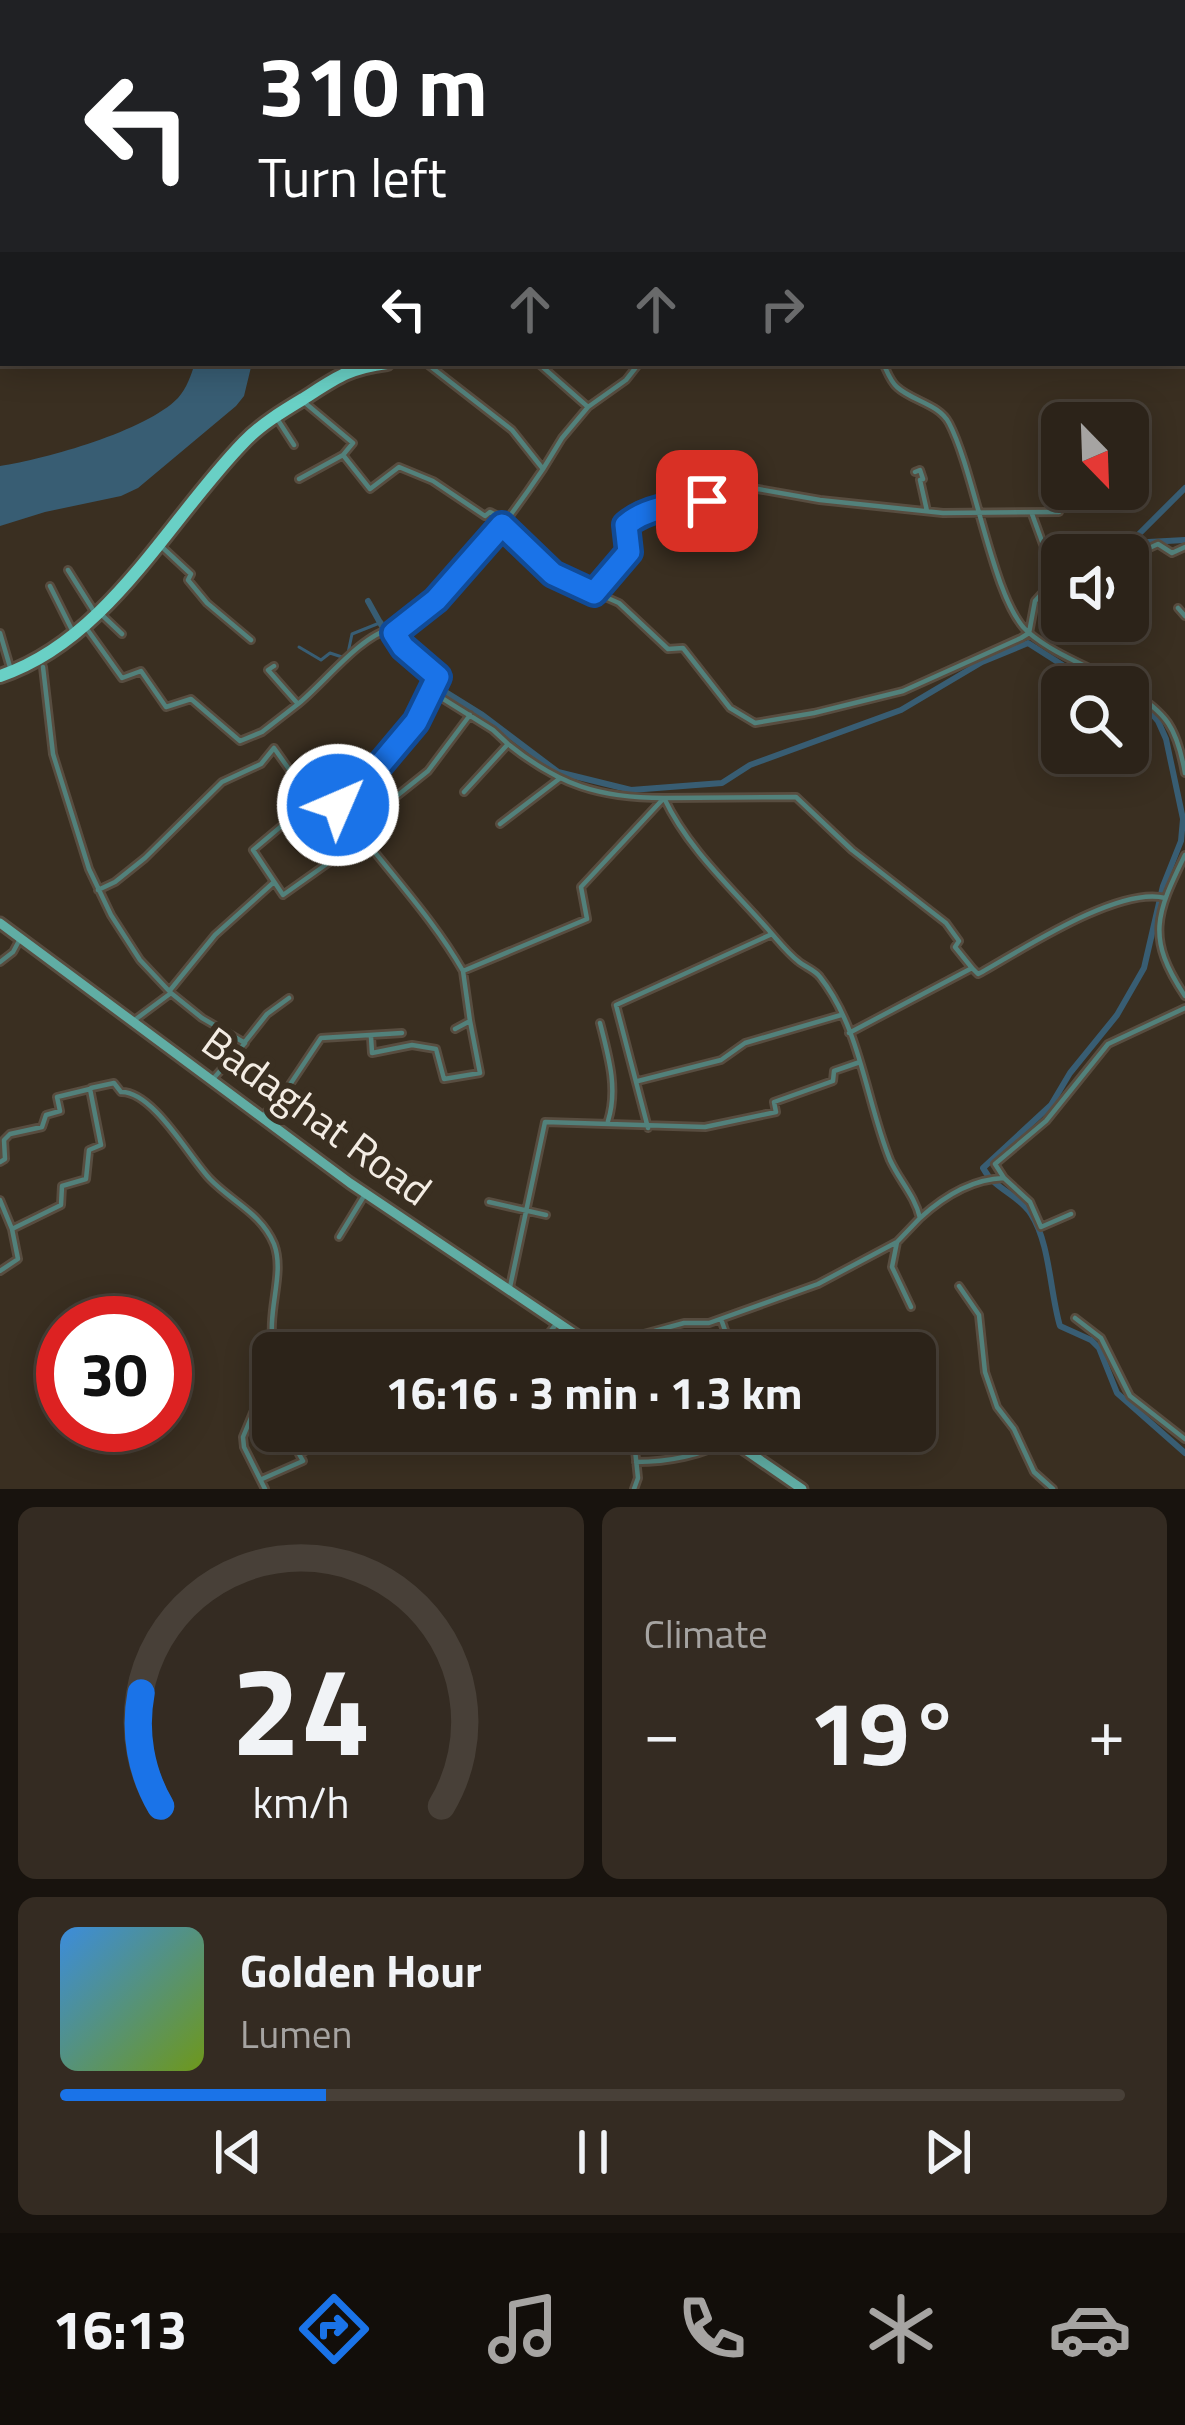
<!DOCTYPE html>
<meta charset="utf-8">
<style>
body{margin:0;font-family:"Titillium Web",sans-serif;background:#342b22;color:#f1f3f6;height:100vh;display:flex;flex-direction:column;font-size:45px;white-space:nowrap}
*{box-sizing:border-box;margin:0}
p{font-size:39px;color:#a6a4a2}
.icon{flex:none;width:66px;height:66px;fill:none;stroke:currentColor;stroke-width:2;stroke-linecap:round;stroke-linejoin:round}
.map{position:relative;height:1489px;overflow:hidden}
.side{display:flex;flex-direction:column;gap:18px;padding:18px;background:#18130e;flex:1}
.side>*{flex:none}
.hud{position:absolute;left:0px;top:0px;width:1185px;height:366px;box-shadow:0 6px 30px #0003,0 0 0 3px #484038;background:#202124;color:#fff;overflow:hidden}
.needle{width:78px;rotate:157deg}
.buttons{position:absolute;left:1041px;top:402px;display:grid;gap:24px}
.buttons a{display:grid;place-items:center;width:108px;height:108px;border-radius:18px;background:#2c2319;box-shadow:0 6px 30px #0003,0 0 0 3px #484038;font-size:60px}
.speed{position:absolute;left:36px;top:1296px;display:flex;gap:24px;font-size:60px;font-weight:700;text-align:center}
.speed>*{display:grid;place-content:center;width:156px;height:156px;border-radius:50%;background:#2c2319;box-shadow:0 6px 30px #0003,0 0 0 3px #484038;line-height:1}
.speed .limit{border:18px solid #d22;background:#fff;color:#111}
.pin{position:absolute;display:grid;place-items:center;width:102px;height:102px;color:#fff;margin:-51px;border-radius:24px;box-shadow:0 6px 18px #0006}
.me{position:absolute;width:132px;margin:-66px;rotate:45deg;stroke-linejoin:round;filter:drop-shadow(0 0 9px #0008)}
.turn{display:flex;align-items:center;gap:42px;height:252px;padding:0 60px;font-size:54px}
.turn .icon{width:156px;height:156px;stroke-width:2.5}
.turn b{display:block;font-size:84px;line-height:102px}
.lanes{display:flex;align-items:center;height:114px;padding:0 60px;background:#0003;justify-content:center;gap:60px;direction:ltr}
.lanes .off{opacity:.35}
.big{font-size:90px;font-weight:700;line-height:1.1}
.side .widget{flex:1;display:flex;flex-direction:column;justify-content:center;gap:18px;min-width:0;padding:0 42px;border-radius:18px;background:#342b22}
.side .dial{align-items:center;gap:0}
.dial svg{height:312px;overflow:visible;fill:none;stroke:#484038;stroke-width:7;stroke-linecap:round;text-anchor:middle}
.dial text{fill:#f1f3f6;stroke:none}
.song{display:flex;align-items:center;gap:36px}
.cover{width:144px;height:144px;border-radius:18px;background:linear-gradient(135deg,hsl(210 70% 55%),hsl(80 70% 35%))}
.played{height:12px;border-radius:6px;background:linear-gradient(90deg,#1a73e8 25%,#484038 25%)}
.keys{display:flex;justify-content:space-around;direction:ltr}
.heat{display:flex;justify-content:space-between;align-items:center;font-size:66px;direction:ltr}
.side .tiles{flex:1;display:grid;gap:18px;grid-template-columns:1fr 1fr}
.widget:last-child{grid-column:span 2}
.trip{position:absolute;left:252px;top:1332px;width:684px;height:120px;border-radius:18px;background:#2c2319;box-shadow:0 6px 30px #0003,0 0 0 3px #484038;font-weight:700;line-height:120px;text-align:center}
.dock{display:flex;height:192px;justify-content:space-around;align-items:center;background:#120e0a;color:#a6a4a2}
.dock .icon{width:84px;height:84px}
.dock .current{color:#1a73e8}
.dock b{font-size:54px;color:#f1f3f6}
.map>svg:first-child{display:block}
.water{fill:#385d73}
.lines{fill:none;stroke-linecap:round;stroke-linejoin:round}
.stream{stroke:#385d73;stroke-width:3}
.canal{stroke:#385d73;stroke-width:6}
.minor-casing{stroke:#584d40;stroke-width:10}
.secondary-casing{stroke:#584d40;stroke-width:15}
.primary-casing{stroke:#584d40;stroke-width:18}
.minor{stroke:#52817b;stroke-width:4.5}
.secondary{stroke:#60ada4;stroke-width:9}
.primary{stroke:#69d0c5;stroke-width:12}
.route-casing{stroke:#114b97;stroke-width:30}
.route{stroke:#1a73e8;stroke-width:21}
.labels{text-anchor:middle;stroke-width:12;stroke-linejoin:round;paint-order:stroke}
.street-label{font-size:42px;fill:#f3ece3;stroke:#3a2f21}
</style>
<div class="map">
<svg width="1185" height="1489" viewBox="0 0 1185 1489">
<rect width="100%" height="100%" fill="#3a2f21"/>
<path class="water" d="M195,363H252L244,396L236,406L138,488L121,496L45,512L0,526V466C46,459 146,431 178,398C187,388 191,375 195,363Z"/>
<g class="lines">
<path class="stream" d="M299,647L321,660L330,653L342,657
M348,653L352,634L382,622"/>
<path class="canal" d="M1185,488L1130,543L1185,540
M368,601L398,655L436,686L481,714L558,772L631,790L722,783L750,765L901,710L982,662L1028,643L1064,666L1114,687
M1128,694L1143,703L1158,721L1166,739L1183,819L1181,841L1163,886L1144,968L1117,1015L1070,1073L1051,1105L983,1168C995,1190 1018,1194 1031,1214C1050,1243 1050,1293 1060,1326L1091,1340L1099,1348L1117,1393L1185,1453"/>
<g class="minor-casing">
<path id="minor" d="M10,0L11,3
M445,0L447,3
M72,3L73,0
M518,3L519,0
M800,3L801,0
M1054,3L1061,0
M0,11L3,10
M0,119L3,118
M1182,129L1185,140
M0,266L3,271
M426,363L512,430L543,469C502,530 454,591 394,633L403,647L438,677L429,690L493,730L508,744L464,792
M538,363L588,407L562,438L543,469
M883,363C887,371 890,381 897,387C912,401 939,404 949,423C975,472 993,602 1028,632C1057,657 1093,667 1125,687
M304,402L353,443L343,455L370,489L399,467L433,481L485,516L490,512L506,520
M588,407L626,380L637,366L633,363
M276,417L294,445
M915,472L920,470L923,479L920,480L927,511
M299,479L343,455
M1032,514L1055,577
M502,525L553,574L619,603L668,649L683,648L730,708L755,723L814,713L903,691L1021,638L1029,633L1035,601L1062,571
M162,547L191,574L188,580L207,603L251,640
M1088,555L1124,545L1147,549L1158,544L1172,553L1185,547
M68,570L95,613
M50,586L74,634
M594,593L629,552L626,525L632,518L678,505L737,497L758,489L820,500L943,513L1059,512
M1178,608L1185,616
M102,615L122,634
M87,629L122,678L141,671L166,707L191,699L240,741L262,732L298,704
M0,633L10,667
M274,666L268,670L298,704C323,684 361,635 391,629L394,633
M43,667L53,754L89,869L111,915L140,960L171,993L202,1018L245,1043L212,1080
M1128,689C1167,713 1177,728 1185,773
M307,797L291,818L253,850L283,895L362,839
M393,799L428,771L470,715
M338,805C376,777 411,733 429,690
M500,824L559,779
M1185,855C1156,914 1146,938 1185,996
M98,890L115,882L145,858L222,782L261,764L274,748L308,796L324,782C365,849 424,903 463,971
M772,934C734,890 689,851 664,798L796,797L852,850L946,923L959,941L955,947L972,968
M0,962L13,952L20,939
M171,989L215,935L274,882
M132,1022L171,993
M600,1023C609,1058 618,1089 608,1121
M455,1029L470,1021L463,971L587,919L581,887L664,798C599,798 559,785 508,744
M849,1033L972,968L978,974L982,972C1023,949 1119,886 1165,898
M371,1037L372,1053L412,1045L436,1049L444,1079L480,1073L470,1021
M244,1043L267,1014L289,998
M638,1081L721,1060L745,1043L841,1015
M91,1088L114,1083L121,1092C153,1091 189,1157 210,1179C232,1202 261,1213 274,1244C286,1276 264,1314 275,1353
M261,1118L287,1089L321,1038L402,1033
M0,1162L5,1159L4,1140L10,1134L42,1127L46,1115L60,1111L57,1097L90,1089L101,1145L89,1150L86,1179L62,1186L61,1205L12,1229L18,1259L0,1271
M1004,1178L995,1164L1046,1121L1108,1044L1185,1008
M0,1200L12,1229
M489,1202L546,1215
M920,1218C943,1197 972,1179 1004,1178L1030,1202L1041,1227L1071,1214
M339,1237L364,1196
M897,1242L892,1267L911,1307
M959,1286L979,1315L985,1372L997,1407L1014,1429L1034,1472L1053,1489
M510,1287L545,1122L705,1127L776,1112L774,1102L833,1081L834,1071L860,1062
M1075,1318L1101,1338L1130,1396L1185,1439
M721,1319L733,1353
M572,1336L576,1353
M501,1353L542,1342L557,1323
M616,1353L630,1349L629,1338L684,1323H709L818,1284L897,1242L920,1218C915,1196 899,1180 890,1160C866,1101 861,1029 820,977C815,970 805,967 798,961C788,953 780,943 772,934L616,1005L648,1128
M633,1431L638,1478L634,1489
M750,1431L756,1449L755,1457
M636,1462C665,1462 705,1456 729,1439
M262,1479L303,1461L299,1454L343,1431
M265,1489L244,1447L243,1437L273,1365"/>
</g>
<g class="secondary-casing">
<path id="secondary" d="M0,923L350,1183L603,1353
M718,1431L802,1489"/>
</g>
<g class="primary-casing">
<path id="primary" d="M1182,18L1185,16
M0,676C108,640 168,520 244,442C260,425 283,411 303,399C336,378 348,368 387,363"/>
</g>
<use href="#minor" class="minor"/>
<use href="#secondary" class="secondary"/>
<use href="#primary" class="primary"/>
</g>
<g class="lines">
<g class="route-casing">
<path id="route" d="M338,805L374,772L416,722L438,677L403,647L394,633L436,600L502,525L553,574L594,593L629,552L626,525C646,507 681,504 707,501"/>
</g>
<use href="#route" class="route"/>
</g>
<g class="labels">
<g class="street-label">
<text transform="translate(317 1116) rotate(36)" y="15">Badaghat Road</text>
</g>
</g>
</svg>
<div class="buttons">
<a><svg class="needle" viewBox="-14 -14 28 28"><path d="M0-13l5 13h-10z" fill="#e53935"/><path d="M0 13l5-13h-10z" fill="#a6a4a2"/></svg></a>
<a><svg class="icon" aria-label="sound" viewBox="0 0 24 24"><path d="M4 9h4l5-4v14l-5-4H4zM17 9q2 3 0 6"/></svg></a>
<a><svg class="icon" aria-label="search" viewBox="0 0 24 24"><circle cx="10" cy="10" r="6"/><path d="M15 15l6 6"/></svg></a>
</div>
<div class="speed"><div class="limit">30</div></div>
<div class="pin" style="left:707px;top:501px;background:#d93025"><svg class="icon" aria-label="arrive" viewBox="0 0 24 24"><path d="M6 21V4h12l-3 4 3 4H6"/></svg></div>
<svg class="me" style="left:338px;top:805px" viewBox="-20 -20 40 40"><circle r="17" fill="#1a73e8" stroke="#fff" stroke-width="3"/><path d="M0-11L8 9 0 5-8 9z" fill="#fff"/></svg>
<div class="trip">16:16 · 3 min · 1.3 km</div>
<div class="hud">
<div class="turn"><svg class="icon" aria-label="left" viewBox="0 0 24 24"><path d="M17 20v-9H6M10 6l-5 5 5 5"/></svg><div><b>310 m</b>Turn left</div></div>
<div class="lanes"><svg class="icon" aria-label="left" viewBox="0 0 24 24"><path d="M17 20v-9H6M10 6l-5 5 5 5"/></svg><svg class="icon off" aria-label="ahead" viewBox="0 0 24 24"><path d="M12 20V5M6 11l6-6 6 6"/></svg><svg class="icon off" aria-label="ahead" viewBox="0 0 24 24"><path d="M12 20V5M6 11l6-6 6 6"/></svg><svg class="icon off" aria-label="right" viewBox="0 0 24 24"><path d="M7 20v-9h11M14 6l5 5-5 5"/></svg></div>
</div>
</div>
<section class="side">
<div class="tiles">
<div class="widget dial"><svg viewBox="0 0 100 80">
<path d="M14 69A42 42 0 1 1 86 69"/>
<path d="M14 69A42 42 0 0 1 9 40" stroke="#1a73e8"/>
<text x="50" y="56" font-size="32" font-weight="700">24</text>
<text x="50" y="72" font-size="11">km/h</text>
</svg></div>
<div class="widget"><p>Climate</p>
<div class="heat"><a>−</a><b class="big">19°</b><a>+</a></div>
</div>
<div class="widget">
<div class="song"><i class="cover"></i><div><b>Golden Hour</b><p>Lumen</p></div></div>
<div class="played"></div>
<div class="keys"><svg class="icon" aria-label="previous" viewBox="0 0 24 24"><path d="M18 5L8 12l10 7zM5 5v14"/></svg><svg class="icon" aria-label="pause" viewBox="0 0 24 24"><path d="M8 5v14M16 5v14"/></svg><svg class="icon" aria-label="next" viewBox="0 0 24 24"><path d="M6 5l10 7-10 7zM19 5v14"/></svg></div>
</div>
</div>
</section>
<nav class="dock">
<b>16:13</b>
<svg class="icon current" aria-label="directions" viewBox="0 0 24 24"><path d="M12 3l9 9-9 9-9-9zM9 14v-3h6M13 9l2 2-2 2"/></svg>
<svg class="icon" aria-label="music" viewBox="0 0 24 24"><path d="M9 18V5l10-2v13"/><circle cx="6" cy="18" r="3"/><circle cx="16" cy="16" r="3"/></svg>
<svg class="icon" aria-label="phone" viewBox="0 0 24 24"><path d="M5 4h4l2 5-3 2q2 4 5 5l2-3 5 2v4C11 20 4 13 5 4z"/></svg>
<svg class="icon" aria-label="climate" viewBox="0 0 24 24"><path d="M12 3v18M4 7l16 10M4 17L20 7"/></svg>
<svg class="icon" aria-label="car" viewBox="0 0 24 24"><path d="M5 17H2v-5l4-1 3-4h7l3 4 3 1v5h-3M9 17h6M6 11h13"/><circle cx="7" cy="17" r="2"/><circle cx="17" cy="17" r="2"/></svg>
</nav>
